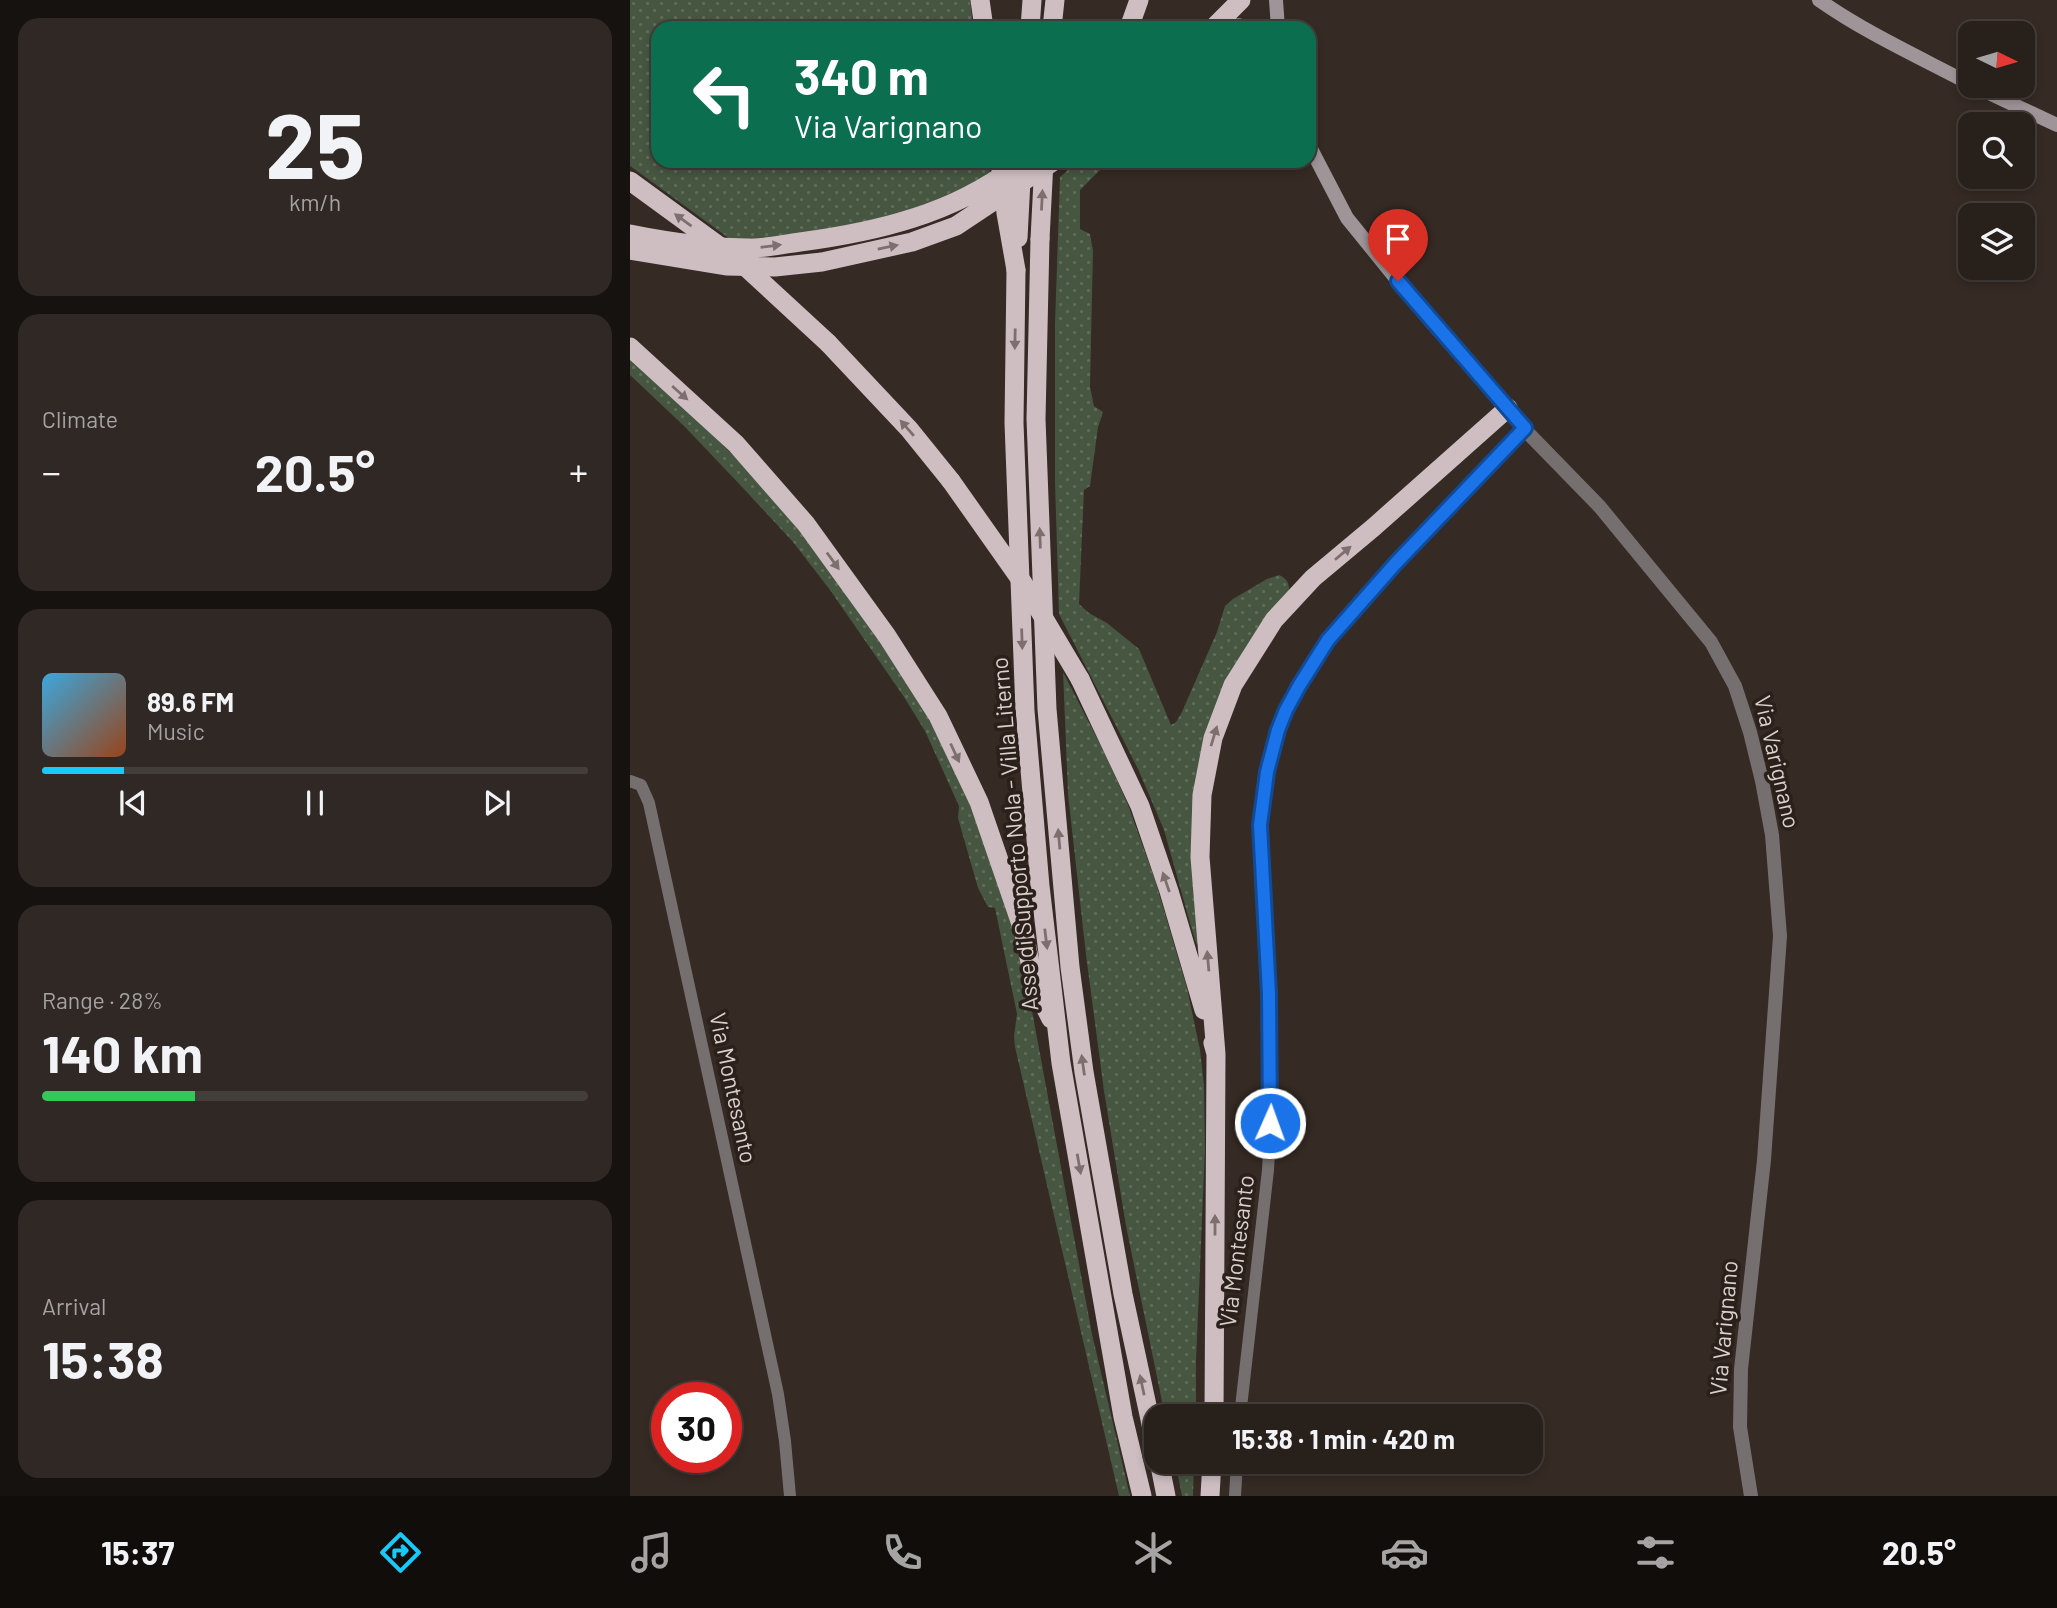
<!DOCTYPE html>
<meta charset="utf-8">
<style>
body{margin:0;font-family:Barlow,sans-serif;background:#302824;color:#f1f3f6;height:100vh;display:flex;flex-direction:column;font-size:26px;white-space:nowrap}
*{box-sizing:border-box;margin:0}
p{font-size:23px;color:#a5a3a3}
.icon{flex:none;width:38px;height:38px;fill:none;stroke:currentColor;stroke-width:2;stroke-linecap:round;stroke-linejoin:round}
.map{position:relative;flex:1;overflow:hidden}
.drawer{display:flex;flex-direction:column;gap:18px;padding:18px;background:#16120f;width:630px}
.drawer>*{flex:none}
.guide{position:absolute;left:21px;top:21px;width:665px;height:147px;border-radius:21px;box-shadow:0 4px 10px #0003,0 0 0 2px #443e3a;background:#0b6e4f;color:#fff;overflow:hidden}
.needle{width:46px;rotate:95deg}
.tools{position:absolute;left:1328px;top:21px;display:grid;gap:14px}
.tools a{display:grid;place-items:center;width:77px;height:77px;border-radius:14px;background:#28201b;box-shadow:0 4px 10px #0003,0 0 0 2px #443e3a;font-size:35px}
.speed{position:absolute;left:21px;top:1382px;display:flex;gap:14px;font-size:35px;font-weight:700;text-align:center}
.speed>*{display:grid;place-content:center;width:91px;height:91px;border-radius:50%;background:#28201b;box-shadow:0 4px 10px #0003,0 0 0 2px #443e3a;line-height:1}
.speed .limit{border:10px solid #d22;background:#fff;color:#111}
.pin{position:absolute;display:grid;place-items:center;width:60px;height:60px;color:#fff;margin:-72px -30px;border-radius:50% 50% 50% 0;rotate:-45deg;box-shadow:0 0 7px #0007}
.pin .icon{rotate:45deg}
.me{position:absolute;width:77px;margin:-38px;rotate:2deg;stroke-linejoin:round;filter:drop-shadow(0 0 5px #0008)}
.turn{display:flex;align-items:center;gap:24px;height:147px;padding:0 28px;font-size:32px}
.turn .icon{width:91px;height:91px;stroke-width:2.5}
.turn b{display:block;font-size:49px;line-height:60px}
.big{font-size:52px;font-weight:700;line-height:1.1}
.drawer .card{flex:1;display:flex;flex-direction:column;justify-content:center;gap:10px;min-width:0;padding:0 24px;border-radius:21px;background:#302824}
.drawer .dial{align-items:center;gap:0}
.dial b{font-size:91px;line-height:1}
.song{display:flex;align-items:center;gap:21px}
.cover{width:84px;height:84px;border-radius:10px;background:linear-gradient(135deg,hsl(200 70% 55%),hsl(20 70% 35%))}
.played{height:7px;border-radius:4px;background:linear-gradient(90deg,#16cafb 15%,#443e3a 15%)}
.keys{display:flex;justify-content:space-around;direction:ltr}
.heat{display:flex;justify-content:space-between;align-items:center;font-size:38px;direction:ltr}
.charge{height:10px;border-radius:5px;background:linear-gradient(90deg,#34c759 28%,#443e3a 0)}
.trip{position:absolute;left:514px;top:1404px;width:399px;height:70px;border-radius:21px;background:#28201b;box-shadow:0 4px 10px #0003,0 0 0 2px #443e3a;font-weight:700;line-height:70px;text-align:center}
.tab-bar{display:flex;height:112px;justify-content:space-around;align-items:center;background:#100d0b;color:#a5a3a3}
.tab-bar .icon{width:49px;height:49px}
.tab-bar .current{color:#16cafb}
.tab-bar b{font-size:32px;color:#f1f3f6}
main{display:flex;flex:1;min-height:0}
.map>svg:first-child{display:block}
.grass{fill:url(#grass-dots)}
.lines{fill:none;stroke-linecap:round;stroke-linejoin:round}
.minor{stroke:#766f70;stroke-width:12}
.tertiary{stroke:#766f70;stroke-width:14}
.secondary{stroke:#9f9497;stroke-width:14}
.trunk{stroke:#cebec2;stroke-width:19}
.trunk-bridge{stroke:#cebec2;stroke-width:19}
.oneway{fill:#7c6f6e}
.route-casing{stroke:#114b97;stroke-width:18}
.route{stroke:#1a73e8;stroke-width:12}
.labels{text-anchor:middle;stroke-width:7;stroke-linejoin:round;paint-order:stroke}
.street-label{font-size:23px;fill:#d8d1cd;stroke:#2b201a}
</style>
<main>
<section class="drawer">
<div class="card dial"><b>25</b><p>km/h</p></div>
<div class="card"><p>Climate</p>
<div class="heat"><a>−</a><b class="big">20.5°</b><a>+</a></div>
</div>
<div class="card">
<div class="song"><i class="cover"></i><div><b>89.6 FM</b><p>Music</p></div></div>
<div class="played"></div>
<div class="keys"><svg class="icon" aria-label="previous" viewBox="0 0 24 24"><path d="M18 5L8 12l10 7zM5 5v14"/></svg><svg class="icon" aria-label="pause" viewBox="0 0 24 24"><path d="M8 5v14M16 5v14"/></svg><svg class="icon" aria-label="next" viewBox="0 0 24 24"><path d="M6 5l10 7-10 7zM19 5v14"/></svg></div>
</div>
<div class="card"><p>Range · 28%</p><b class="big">140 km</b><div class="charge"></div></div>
<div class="card"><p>Arrival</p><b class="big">15:38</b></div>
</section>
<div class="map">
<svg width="1427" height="1496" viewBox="0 0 1427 1496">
<defs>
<pattern id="grass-dots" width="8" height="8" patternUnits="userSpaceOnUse" patternTransform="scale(1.75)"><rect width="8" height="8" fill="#465640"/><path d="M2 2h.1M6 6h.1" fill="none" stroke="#606d5a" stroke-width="1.8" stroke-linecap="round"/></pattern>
</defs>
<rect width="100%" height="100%" fill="#352a24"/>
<path class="grass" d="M0,0H340L343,28H28V161H359L360,176L274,214L157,237L100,239L0,166Z
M448,161H479L450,190V229L460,234L463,251L460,387L464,406L473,412L468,427L460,486L454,490L449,604L459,613L477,623L509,649L541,725L546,722L551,714L587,632L595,606L603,599L637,579L649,575C658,579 660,585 659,595L579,733L569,945L566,943L562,930L534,830L508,769L429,614L425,482V324L430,177Z
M0,357L47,400L106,458L142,496L226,601L291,703L343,808L390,946L462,1334L500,1496H489L385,1047L384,1036L387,1014L365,908L358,907L348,888L328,818L329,806L295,731L274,697L200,590L163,542L113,488L54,426L0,375Z
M433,672L472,748L497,802L525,880L557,988L570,1050L574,1085L575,1149L566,1361V1416H535L496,1226L474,1091L456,955L438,794Z
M545,1461H564L563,1496H552Z"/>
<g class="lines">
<path class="minor" d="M0,781L11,785L19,803L148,1394L155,1441L160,1496
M610,1416L638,1170L642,1100L640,994L630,825L641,751L656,710L698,640L765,564L895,428
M605,1496L607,1461"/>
<path class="tertiary" d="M878,408L898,433L970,507L1081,642L1105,686L1120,732L1132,781L1142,835L1150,936L1134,1160L1111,1369L1110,1427L1121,1496"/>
<path class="secondary" d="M646,0L648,28
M1189,0C1236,33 1289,57 1340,84
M1344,86L1427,125
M679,145L717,218L802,323L878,408"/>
<path class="trunk" d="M350,0L354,28
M400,28L402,0
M422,28L425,0
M499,28L509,0
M583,28L611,0
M598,28H610
M0,234C40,242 81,248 122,248C138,248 154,244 170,242C246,232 322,214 384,167
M410,239L406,419L417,709L440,967L454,1072L493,1294L527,1452
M0,250L96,266L145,267L192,262L282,242L326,226L424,161
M386,270L384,423L395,711L410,886L431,1063L493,1417L512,1496
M198,343L279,429L321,481
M0,347L106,444L176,524L257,636L308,716L349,802L394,933L405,987L421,1019
M450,679L510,806L539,891L574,1010
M583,1043L586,1054L584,1416
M586,1054L570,857L572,795L583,738L603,685L644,620L683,578L744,527L878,408
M529,1461L536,1496
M580,1496L582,1461"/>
<path class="trunk-bridge" d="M370,161L376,213L386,270
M0,181L107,259L198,343
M388,238L392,161
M410,239L414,161
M321,481L393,583L450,679"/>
</g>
<defs><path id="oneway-solid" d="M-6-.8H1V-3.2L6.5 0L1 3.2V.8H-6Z" transform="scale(1.75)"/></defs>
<g class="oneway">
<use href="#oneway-solid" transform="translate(412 200) rotate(-87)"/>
<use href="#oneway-solid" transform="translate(53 220) rotate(-144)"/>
<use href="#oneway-solid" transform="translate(141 246) rotate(-7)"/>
<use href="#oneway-solid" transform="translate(258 247) rotate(-12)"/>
<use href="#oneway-solid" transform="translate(385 339) rotate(91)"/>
<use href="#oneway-solid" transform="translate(50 393) rotate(42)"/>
<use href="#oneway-solid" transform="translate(277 428) rotate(-131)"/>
<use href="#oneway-solid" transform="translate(410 538) rotate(-92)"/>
<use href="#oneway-solid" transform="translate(713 553) rotate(-40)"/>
<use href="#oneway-solid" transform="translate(203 561) rotate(54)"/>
<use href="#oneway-solid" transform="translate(392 639) rotate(88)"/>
<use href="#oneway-solid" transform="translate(584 736) rotate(-73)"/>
<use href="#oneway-solid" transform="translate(325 753) rotate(65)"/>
<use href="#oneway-solid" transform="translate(429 839) rotate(-95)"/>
<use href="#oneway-solid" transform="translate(536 882) rotate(-109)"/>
<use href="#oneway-solid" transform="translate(416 939) rotate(83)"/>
<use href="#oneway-solid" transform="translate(578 961) rotate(-95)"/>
<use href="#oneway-solid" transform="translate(453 1065) rotate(-98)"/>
<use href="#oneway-solid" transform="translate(449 1164) rotate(80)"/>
<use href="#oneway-solid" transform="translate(585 1225) rotate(-90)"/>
<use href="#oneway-solid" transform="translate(512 1385) rotate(-102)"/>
</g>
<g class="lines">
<g class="route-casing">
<path id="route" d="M640,1123L639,994L630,825L637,772L648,730L656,710L669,686L698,640L765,564L895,428L768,281"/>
</g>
<use href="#route" class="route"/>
</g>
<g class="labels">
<g class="street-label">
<text transform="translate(1147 762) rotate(77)" y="8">Via Varignano</text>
<text transform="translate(385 834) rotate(-95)" y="8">Asse di Supporto Nola - Villa Literno</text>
<text transform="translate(103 1088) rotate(78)" y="8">Via Montesanto</text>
<text transform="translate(607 1251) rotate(-83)" y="8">Via Montesanto</text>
<text transform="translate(1094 1328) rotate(-85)" y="8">Via Varignano</text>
</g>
</g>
</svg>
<div class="tools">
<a><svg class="needle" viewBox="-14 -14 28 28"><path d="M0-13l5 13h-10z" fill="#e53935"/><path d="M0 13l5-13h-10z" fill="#a5a3a3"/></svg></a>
<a><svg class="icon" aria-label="search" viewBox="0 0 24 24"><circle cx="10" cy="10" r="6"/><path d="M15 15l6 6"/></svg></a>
<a><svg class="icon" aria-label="layers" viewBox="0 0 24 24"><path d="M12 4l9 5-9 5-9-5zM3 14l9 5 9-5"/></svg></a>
</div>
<div class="speed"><div class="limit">30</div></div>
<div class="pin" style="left:768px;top:281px;background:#d93025"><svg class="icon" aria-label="arrive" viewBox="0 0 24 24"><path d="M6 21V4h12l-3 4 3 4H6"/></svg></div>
<svg class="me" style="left:640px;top:1123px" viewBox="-20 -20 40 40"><circle r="17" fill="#1a73e8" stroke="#fff" stroke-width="3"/><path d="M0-11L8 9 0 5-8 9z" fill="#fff"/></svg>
<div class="trip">15:38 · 1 min · 420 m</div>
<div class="guide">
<div class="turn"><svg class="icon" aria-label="left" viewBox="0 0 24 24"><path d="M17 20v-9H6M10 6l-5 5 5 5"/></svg><div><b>340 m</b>Via Varignano</div></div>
</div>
</div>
</main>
<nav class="tab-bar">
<b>15:37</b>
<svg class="icon current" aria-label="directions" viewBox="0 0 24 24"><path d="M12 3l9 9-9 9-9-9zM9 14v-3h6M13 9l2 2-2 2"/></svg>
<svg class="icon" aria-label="music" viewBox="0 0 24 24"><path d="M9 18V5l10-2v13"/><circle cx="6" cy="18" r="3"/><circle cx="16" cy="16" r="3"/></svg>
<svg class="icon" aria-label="phone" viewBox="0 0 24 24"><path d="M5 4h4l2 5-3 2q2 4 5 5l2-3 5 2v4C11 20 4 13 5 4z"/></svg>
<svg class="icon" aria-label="climate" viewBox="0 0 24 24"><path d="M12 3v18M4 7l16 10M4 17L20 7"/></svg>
<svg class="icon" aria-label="car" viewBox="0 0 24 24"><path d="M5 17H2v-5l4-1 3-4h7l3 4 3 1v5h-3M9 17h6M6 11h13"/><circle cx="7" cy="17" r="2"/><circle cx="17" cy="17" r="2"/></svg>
<svg class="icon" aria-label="filters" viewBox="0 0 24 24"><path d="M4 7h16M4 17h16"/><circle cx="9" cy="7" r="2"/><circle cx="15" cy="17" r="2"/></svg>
<b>20.5°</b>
</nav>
